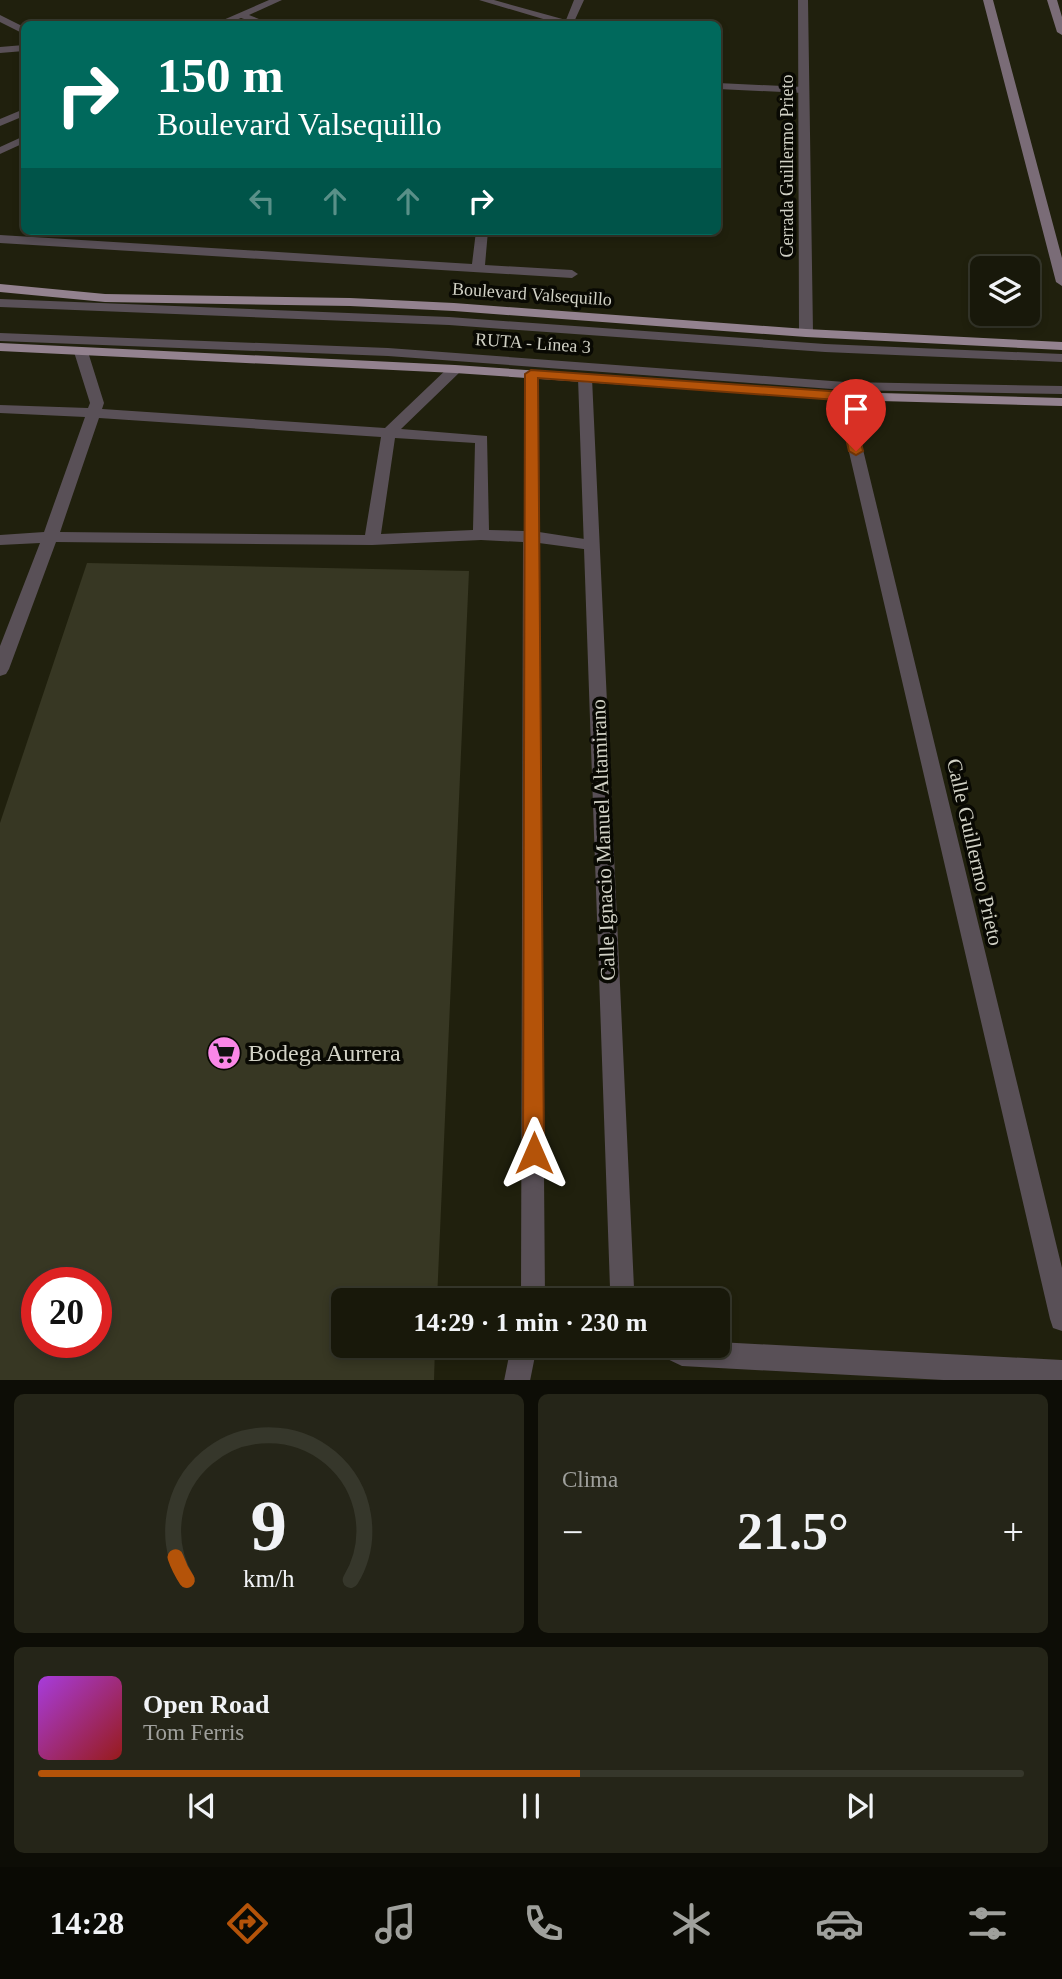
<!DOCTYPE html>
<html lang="es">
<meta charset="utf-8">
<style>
body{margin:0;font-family:"Times New Roman",serif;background:#252518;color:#f1f3f6;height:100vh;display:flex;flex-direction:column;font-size:26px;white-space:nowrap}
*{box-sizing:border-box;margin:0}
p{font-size:23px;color:#9fa09c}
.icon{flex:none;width:38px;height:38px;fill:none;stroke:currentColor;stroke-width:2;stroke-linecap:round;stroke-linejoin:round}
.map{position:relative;height:1380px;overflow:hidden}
.side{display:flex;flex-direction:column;gap:14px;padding:14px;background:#0d0d06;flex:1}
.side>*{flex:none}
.guide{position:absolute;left:21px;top:21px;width:700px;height:214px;border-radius:10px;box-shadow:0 4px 10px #0003,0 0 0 2px #36372b;background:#00695c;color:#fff;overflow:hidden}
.fabs{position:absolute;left:970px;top:256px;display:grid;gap:14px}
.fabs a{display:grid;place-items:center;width:70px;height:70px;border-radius:10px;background:#18180a;box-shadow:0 4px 10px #0003,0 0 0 2px #36372b;font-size:35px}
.speed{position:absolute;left:21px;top:1267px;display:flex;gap:14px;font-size:35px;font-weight:700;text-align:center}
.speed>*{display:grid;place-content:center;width:91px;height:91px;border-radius:50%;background:#18180a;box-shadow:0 4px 10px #0003,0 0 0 2px #36372b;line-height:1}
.speed .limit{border:10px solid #d22;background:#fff;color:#111}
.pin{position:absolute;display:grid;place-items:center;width:60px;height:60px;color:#fff;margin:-72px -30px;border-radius:50% 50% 50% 0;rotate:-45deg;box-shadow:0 0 7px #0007}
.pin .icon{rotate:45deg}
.me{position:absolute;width:77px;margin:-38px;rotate:0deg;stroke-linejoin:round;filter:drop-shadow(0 0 5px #0008)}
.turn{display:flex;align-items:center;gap:24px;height:147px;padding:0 21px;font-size:32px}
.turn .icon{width:91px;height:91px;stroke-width:2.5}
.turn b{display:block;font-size:49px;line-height:60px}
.lanes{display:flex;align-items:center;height:66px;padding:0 21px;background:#0003;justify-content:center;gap:35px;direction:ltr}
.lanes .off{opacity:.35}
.big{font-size:52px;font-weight:800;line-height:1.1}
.side .widget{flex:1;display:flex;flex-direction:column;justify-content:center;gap:10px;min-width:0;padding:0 24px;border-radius:10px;background:#252518}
.side .dial{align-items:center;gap:0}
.dial svg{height:182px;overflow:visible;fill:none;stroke:#36372b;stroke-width:7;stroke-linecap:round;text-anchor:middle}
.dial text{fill:#f1f3f6;stroke:none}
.song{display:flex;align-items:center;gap:21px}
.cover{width:84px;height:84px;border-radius:10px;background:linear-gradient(135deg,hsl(280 70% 55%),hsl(0 70% 35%))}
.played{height:7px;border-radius:4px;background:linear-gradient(90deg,#b45309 55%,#36372b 55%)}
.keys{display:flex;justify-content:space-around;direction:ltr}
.heat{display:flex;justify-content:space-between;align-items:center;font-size:38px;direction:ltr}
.side .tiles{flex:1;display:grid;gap:14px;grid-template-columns:1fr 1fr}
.widget:last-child{grid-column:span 2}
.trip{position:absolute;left:331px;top:1288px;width:399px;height:70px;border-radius:10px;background:#18180a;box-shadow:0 4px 10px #0003,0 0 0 2px #36372b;font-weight:800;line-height:70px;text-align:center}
.tabs{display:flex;height:112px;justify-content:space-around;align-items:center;background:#0a0a04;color:#9fa09c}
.tabs .icon{width:49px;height:49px}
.tabs .active{color:#b45309}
.tabs b{font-size:32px;color:#f1f3f6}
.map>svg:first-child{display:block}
.building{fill:#373723;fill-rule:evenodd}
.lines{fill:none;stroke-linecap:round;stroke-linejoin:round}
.service{fill:#595057;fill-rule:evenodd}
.minor{fill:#595057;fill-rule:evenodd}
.secondary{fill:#7a6c77;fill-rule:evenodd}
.primary{fill:#93828f;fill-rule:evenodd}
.route{fill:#b45309;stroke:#753606;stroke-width:2}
.labels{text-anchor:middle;stroke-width:7;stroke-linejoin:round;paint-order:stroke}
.far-street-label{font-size:18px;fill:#d2d2c6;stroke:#090903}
.street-label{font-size:21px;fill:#d2d2c6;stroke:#090903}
.near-poi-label{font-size:24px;fill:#d2d2c6;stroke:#090903;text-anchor:start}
</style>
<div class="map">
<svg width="1062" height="1381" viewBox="0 0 1062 1381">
<rect width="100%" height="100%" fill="#20200d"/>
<path class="building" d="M87,563L469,571L437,1300H343V1346H435L434,1381H0V823ZM37,1283H96V1342H37Z"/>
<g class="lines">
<path class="service" d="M718,83L804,87L809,90L804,93L718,89Z
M0,299L449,317L825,344L1062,354V362L825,352L449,325L0,307Z
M0,333L388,348L845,382L1062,386V394L845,390L388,356L0,341Z
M81,348L88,352L104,403L102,409L385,428L450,366H460V372L401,429L487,436L489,530L524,531V374L531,370L538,374L539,532L591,540L599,545L591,550L539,543L545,1300H521L523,542L481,540L372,545L56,542L9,669L6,674L0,676V646L40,543L0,545V535L44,532L85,417L0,413V405L88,408L90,403L74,352ZM99,418L381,437L365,535L60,532ZM395,438L475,443L473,530L381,534Z
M511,1346H537L530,1381H504Z"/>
<path class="minor" d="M269,0H282L249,15L271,24H259L241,18L226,24H214Z
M479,0H494L566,20L574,0H584L573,24H560Z
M798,0H808L813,333L806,337L799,333Z
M0,15L24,27V34L0,22Z
M24,45V51L0,53V47Z
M24,109V116L0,126V119Z
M24,136V143L0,154V147Z
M476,231H488L485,265L572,270L578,274L572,278L0,243V235L472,264Z
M585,374L592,378L634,1288L639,1300H615L610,1288L578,378Z
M843,392L850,396L1062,1268V1331L1053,1328L1050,1319L836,396Z
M718,1342L1062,1360V1381H962L682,1366L659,1355L655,1346H718Z"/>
<path class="secondary" d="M983,0H993L1062,258V286L1056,282Z
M1047,0H1057L1062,17V35L1057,32Z"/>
<path class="primary" d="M0,284L105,294L350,298L454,303L806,329L1062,342V350L806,337L454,311L350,306L105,302L0,292Z
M0,343L455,365L843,392L1062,398V406L843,400L455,373L0,351Z"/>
</g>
<path class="route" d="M531,370L843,392L849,396L863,451L856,455L849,451L837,400L538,378L544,1153L541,1160L534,1164L527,1160L523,1153L525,374Z"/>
<defs>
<g id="supermarket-disc" transform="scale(1.75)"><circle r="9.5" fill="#fa87e7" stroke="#090903"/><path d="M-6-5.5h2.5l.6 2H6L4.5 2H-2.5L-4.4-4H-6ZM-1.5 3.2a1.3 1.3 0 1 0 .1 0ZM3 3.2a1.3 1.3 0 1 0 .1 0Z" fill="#111"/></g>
</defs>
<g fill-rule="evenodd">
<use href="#supermarket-disc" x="224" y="1053"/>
</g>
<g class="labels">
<g class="far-street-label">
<text transform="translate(787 166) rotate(-90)" y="6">Cerrada Guillermo Prieto</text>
<text transform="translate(532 294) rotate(4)" y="6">Boulevard Valsequillo</text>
<text transform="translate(533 343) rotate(4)" y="6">RUTA - Línea 3</text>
</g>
<g class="street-label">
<text transform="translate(603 840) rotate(-92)" y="7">Calle Ignacio Manuel Altamirano</text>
<text transform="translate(975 852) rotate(77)" y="7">Calle Guillermo Prieto</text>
</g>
<g class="near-poi-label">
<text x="248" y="1061">Bodega Aurrera</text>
</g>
</g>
</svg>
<div class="fabs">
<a><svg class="icon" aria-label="layers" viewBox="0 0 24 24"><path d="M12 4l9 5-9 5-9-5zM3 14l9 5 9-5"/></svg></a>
</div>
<div class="speed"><div class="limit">20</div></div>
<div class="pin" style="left:856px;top:451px;background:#d93025"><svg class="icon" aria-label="arrive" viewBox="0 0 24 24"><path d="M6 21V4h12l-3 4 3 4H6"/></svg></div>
<svg class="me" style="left:534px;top:1153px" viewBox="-20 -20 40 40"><path d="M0-17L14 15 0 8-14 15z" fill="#b45309" stroke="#fff" stroke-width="4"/></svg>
<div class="trip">14:29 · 1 min · 230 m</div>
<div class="guide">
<div class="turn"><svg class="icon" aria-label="right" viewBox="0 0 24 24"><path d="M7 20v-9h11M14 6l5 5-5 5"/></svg><div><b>150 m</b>Boulevard Valsequillo</div></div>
<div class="lanes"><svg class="icon off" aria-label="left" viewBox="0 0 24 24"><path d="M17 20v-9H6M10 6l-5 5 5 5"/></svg><svg class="icon off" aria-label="ahead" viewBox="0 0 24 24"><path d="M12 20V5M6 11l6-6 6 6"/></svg><svg class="icon off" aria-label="ahead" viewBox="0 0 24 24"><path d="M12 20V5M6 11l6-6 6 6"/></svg><svg class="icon" aria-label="right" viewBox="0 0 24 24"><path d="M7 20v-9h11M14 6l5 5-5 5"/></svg></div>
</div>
</div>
<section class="side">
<div class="tiles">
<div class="widget dial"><svg viewBox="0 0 100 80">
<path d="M14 69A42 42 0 1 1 86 69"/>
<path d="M14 69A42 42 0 0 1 9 59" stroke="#b45309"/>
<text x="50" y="56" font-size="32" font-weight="700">9</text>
<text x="50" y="72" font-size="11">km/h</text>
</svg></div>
<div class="widget"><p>Clima</p>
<div class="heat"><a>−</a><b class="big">21.5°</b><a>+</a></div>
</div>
<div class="widget">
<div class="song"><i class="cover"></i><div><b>Open Road</b><p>Tom Ferris</p></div></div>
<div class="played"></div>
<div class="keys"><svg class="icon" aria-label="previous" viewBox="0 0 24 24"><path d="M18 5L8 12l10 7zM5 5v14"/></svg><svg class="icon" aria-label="pause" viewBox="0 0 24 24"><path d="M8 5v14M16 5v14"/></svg><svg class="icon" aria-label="next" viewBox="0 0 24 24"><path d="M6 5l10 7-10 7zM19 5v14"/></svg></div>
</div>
</div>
</section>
<nav class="tabs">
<b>14:28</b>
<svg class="icon active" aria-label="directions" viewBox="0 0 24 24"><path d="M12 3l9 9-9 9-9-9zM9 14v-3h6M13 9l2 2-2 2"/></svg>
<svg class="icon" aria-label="music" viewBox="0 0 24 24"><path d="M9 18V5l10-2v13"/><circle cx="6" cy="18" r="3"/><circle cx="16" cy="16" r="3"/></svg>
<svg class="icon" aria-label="phone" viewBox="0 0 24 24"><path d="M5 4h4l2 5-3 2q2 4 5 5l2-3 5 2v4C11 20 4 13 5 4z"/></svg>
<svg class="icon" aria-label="climate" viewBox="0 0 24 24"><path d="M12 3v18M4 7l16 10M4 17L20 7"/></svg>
<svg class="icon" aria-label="car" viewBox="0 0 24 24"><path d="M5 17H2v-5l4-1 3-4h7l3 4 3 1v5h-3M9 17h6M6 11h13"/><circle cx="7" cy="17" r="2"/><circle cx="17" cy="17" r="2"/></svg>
<svg class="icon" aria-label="filters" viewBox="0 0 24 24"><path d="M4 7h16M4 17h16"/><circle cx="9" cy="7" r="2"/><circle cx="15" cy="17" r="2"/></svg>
</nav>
